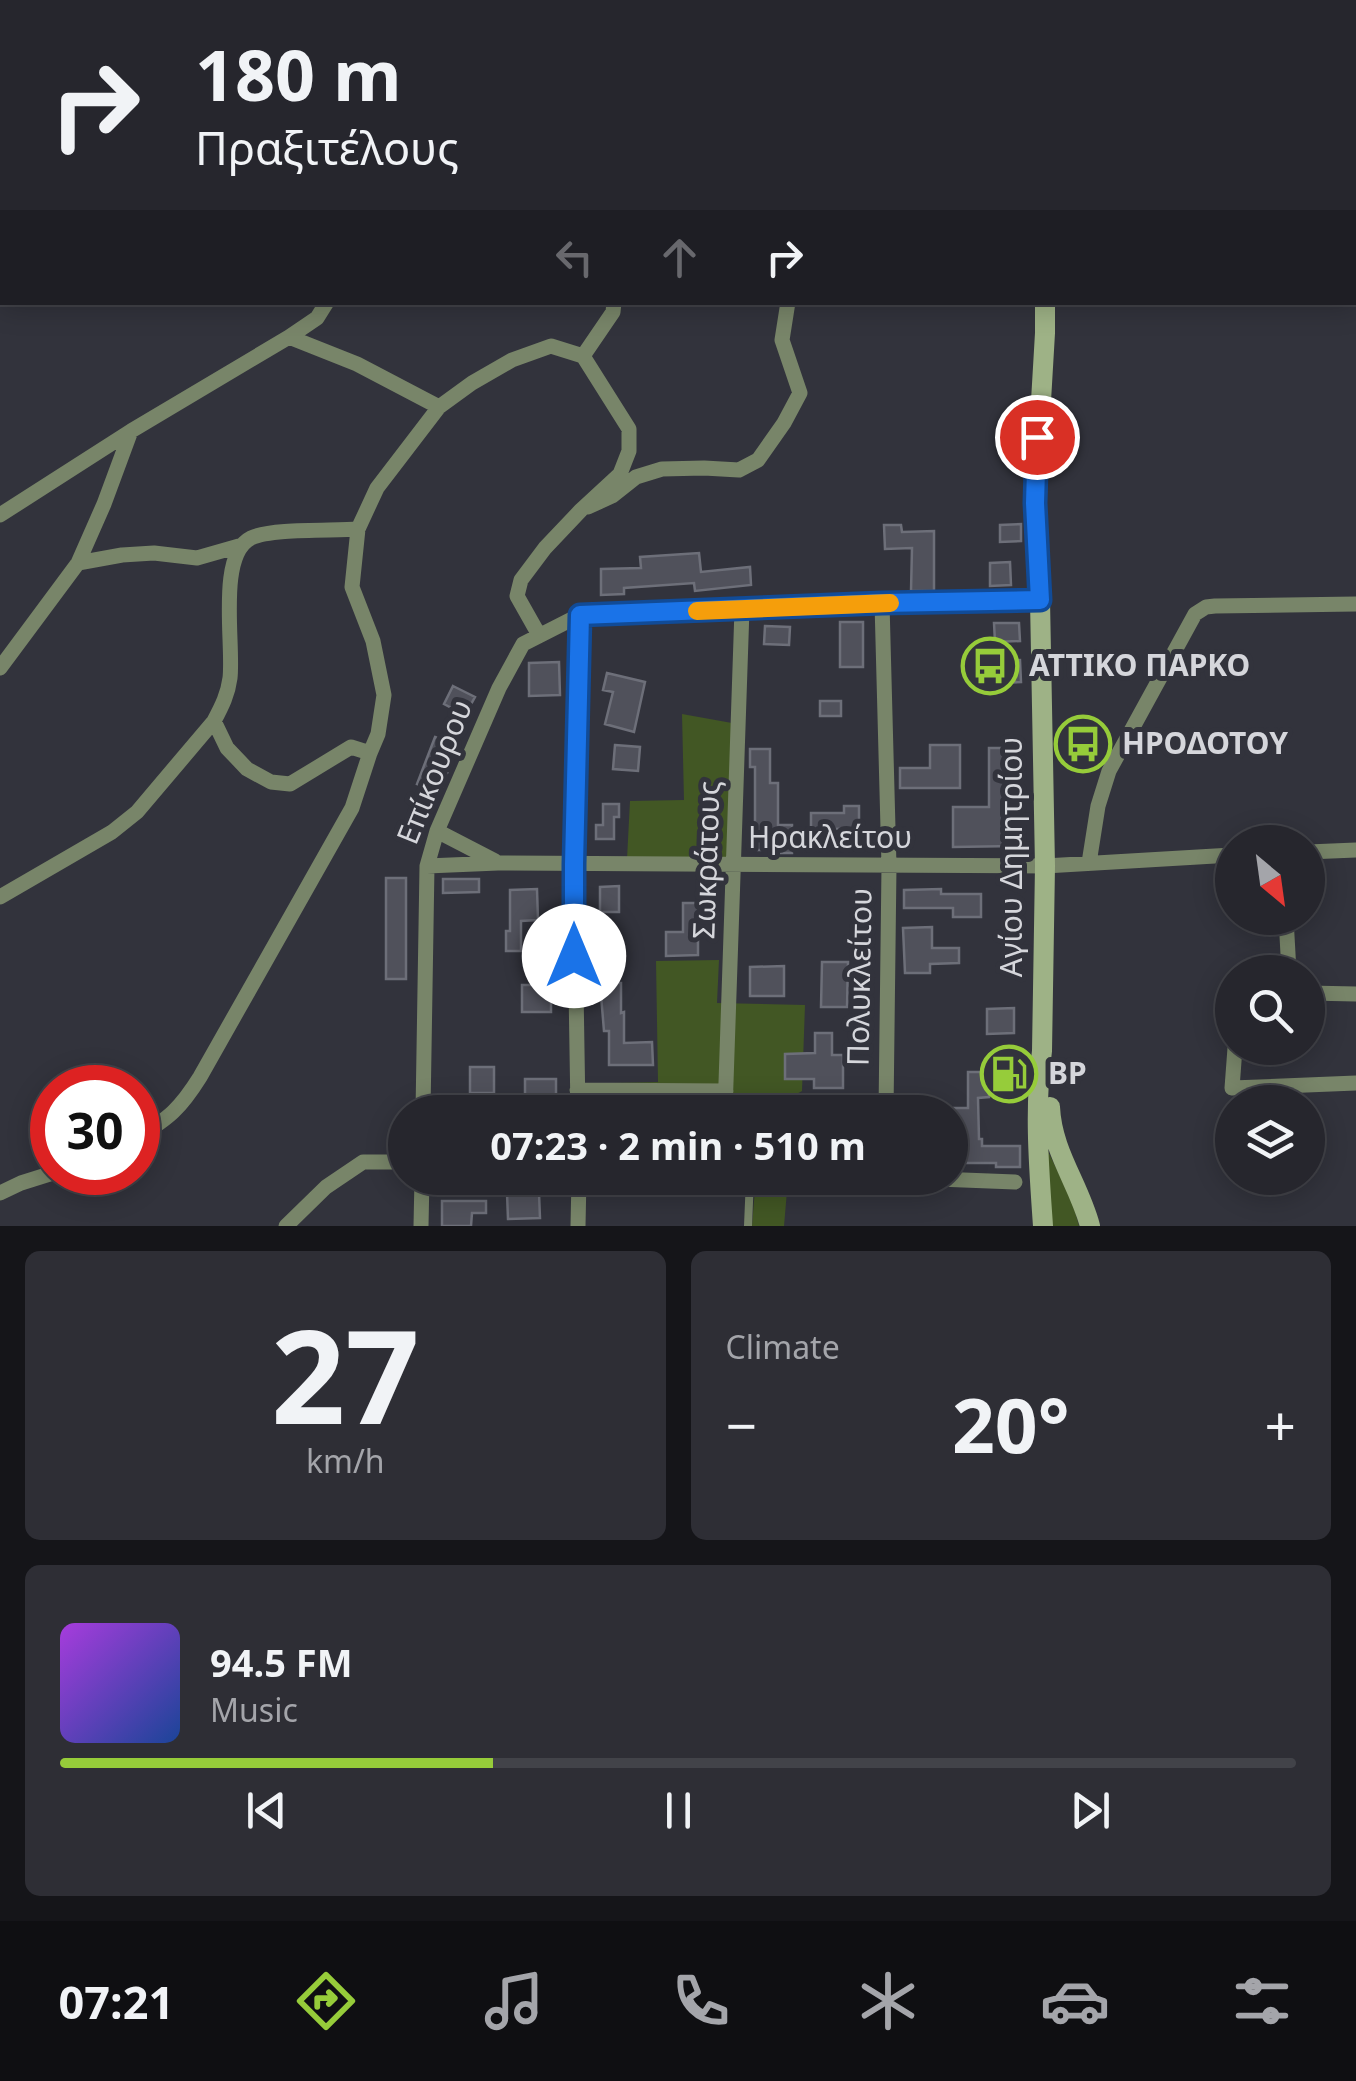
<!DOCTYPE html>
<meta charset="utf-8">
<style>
body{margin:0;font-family:"Noto Sans",sans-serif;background:#2e2e35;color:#f1f3f6;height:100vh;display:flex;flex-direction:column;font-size:38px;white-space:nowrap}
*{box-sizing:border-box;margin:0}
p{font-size:32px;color:#a4a5aa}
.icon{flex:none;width:55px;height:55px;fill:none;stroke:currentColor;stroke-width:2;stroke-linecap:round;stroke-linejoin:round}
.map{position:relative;height:1226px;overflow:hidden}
.side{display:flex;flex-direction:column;gap:25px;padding:25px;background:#151519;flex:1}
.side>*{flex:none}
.banner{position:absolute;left:0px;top:0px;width:1358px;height:305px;box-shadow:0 5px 25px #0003,0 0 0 2px #424349;background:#26262d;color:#f1f3f6;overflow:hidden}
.needle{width:65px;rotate:151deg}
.fabs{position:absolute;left:1215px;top:825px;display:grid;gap:20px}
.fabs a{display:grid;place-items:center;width:110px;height:110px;border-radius:50%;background:#26262d;box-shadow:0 5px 25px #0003,0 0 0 2px #424349;font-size:50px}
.speed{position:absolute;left:30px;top:1065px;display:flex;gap:20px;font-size:50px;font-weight:700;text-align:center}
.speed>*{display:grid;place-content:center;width:130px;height:130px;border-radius:50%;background:#26262d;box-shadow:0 5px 25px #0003,0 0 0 2px #424349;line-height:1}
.speed .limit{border:15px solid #d22;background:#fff;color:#111}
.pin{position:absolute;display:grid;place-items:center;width:85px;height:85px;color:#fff;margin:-42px;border:5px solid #fff;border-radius:50%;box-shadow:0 2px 10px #0007}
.me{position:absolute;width:110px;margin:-55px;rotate:0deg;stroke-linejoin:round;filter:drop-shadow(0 0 8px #0008)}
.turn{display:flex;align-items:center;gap:35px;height:210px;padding:0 30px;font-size:45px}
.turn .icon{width:130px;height:130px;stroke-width:2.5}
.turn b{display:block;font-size:70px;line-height:85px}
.lanes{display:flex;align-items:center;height:95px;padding:0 30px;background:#0003;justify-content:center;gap:50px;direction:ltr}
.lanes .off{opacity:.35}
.big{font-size:75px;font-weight:700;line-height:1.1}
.side .card{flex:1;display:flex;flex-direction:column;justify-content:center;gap:15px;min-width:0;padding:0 35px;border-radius:15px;background:#2e2e35}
.side .dial{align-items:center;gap:0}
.dial b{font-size:130px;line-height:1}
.song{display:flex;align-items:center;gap:30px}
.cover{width:120px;height:120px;border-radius:15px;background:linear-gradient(135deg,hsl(280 70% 55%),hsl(220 70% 35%))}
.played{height:10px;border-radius:5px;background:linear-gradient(90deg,#96cc3a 35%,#424349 35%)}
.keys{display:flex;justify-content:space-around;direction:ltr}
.heat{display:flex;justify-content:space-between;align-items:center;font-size:55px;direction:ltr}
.side .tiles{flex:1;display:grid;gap:25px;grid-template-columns:1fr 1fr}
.card:last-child{grid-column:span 2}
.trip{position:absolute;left:388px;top:1095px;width:580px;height:100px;border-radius:50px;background:#26262d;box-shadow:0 5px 25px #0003,0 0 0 2px #424349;font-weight:700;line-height:100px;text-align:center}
.menu{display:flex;height:160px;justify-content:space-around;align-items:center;background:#0f0f12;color:#a4a5aa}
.menu .icon{width:70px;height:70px}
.menu .selected{color:#96cc3a}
.menu b{font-size:45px;color:#f1f3f6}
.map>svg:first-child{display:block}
.green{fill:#425724}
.building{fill:#50515b;stroke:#6d6f79;stroke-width:2.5}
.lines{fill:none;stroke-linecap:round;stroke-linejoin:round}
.lane{stroke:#788569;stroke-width:8}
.street{stroke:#788569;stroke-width:15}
.secondary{stroke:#9eb286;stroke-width:20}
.route-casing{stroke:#114b97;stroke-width:25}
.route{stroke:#1a73e8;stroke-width:18}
.slow{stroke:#f59e0b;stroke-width:18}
.labels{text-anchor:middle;stroke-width:10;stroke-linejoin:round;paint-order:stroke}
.poi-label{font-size:30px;font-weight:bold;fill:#d5d6db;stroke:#32333c;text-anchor:start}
.street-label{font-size:30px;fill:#d5d6db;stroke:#32333c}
</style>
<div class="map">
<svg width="1356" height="1226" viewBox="0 0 1356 1226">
<rect width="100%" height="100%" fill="#32333c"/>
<path class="green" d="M682,714L732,723L728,868L627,859L630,801L684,800Z
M719,960L717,1003L805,1005L802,1091L784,1101L669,1112H571V1084L658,1082L656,961Z
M1045,1145L1072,1201L1079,1226H1051Z
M755,1189L787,1191L784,1226H752Z"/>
<path class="building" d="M1021,524V541L1000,542V525Z
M884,525H901L902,532L934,531V591H911L912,548L885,549Z
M699,553L701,572L750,567L751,585L695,591L694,583L624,588V594L601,595V569L641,568L640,557Z
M1010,562L1011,585L990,586V563Z
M840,622H863V667H840Z
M994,623H1019L1020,641L995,642Z
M765,626L790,627L789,645L764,644Z
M1020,660L1021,682L997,683L996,661Z
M559,662L560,695L529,696V663Z
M607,673L645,682L634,732L605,724L613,692L603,690Z
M453,686L475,697L465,715L444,704Z
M820,701H841V716H820Z
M435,737L457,745L440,793L417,784Z
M615,745L640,747L638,771L613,769Z
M930,745H960V788H900V768H930Z
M989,748H1021V790H1014L1015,846L953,847V807H989Z
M750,749H770V783H778V825H792V853H776V850H752L751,824H755V767H750Z
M603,804H619V817H614V839H596V825H603Z
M844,806H859V828L811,830V813H844Z
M386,878H406V979H386Z
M443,879H479V892L443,893Z
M619,886V912H600V887Z
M537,889L538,920L521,921V951H506V931H510V890Z
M941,889V894H981V917H953V908H904V890Z
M683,903H711V920H698V955L666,956V932H683Z
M932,927V948H959V963L930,964V973H905L903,928Z
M822,962H848L847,1007H821Z
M784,966V996H750V967Z
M600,983H621V1013L624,1012V1043L652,1042L653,1065H609V1031H604Z
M522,985H551V1012H522Z
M1014,1008V1033L987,1034V1009Z
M815,1033H832V1055H843V1088H814V1079H785V1054L815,1053Z
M470,1067H494V1093H470Z
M1005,1070H1018V1084L989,1085V1097L978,1098L979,1139H982V1146H1020V1167H996V1163H956L954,1108H968V1072H1005Z
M525,1079H556V1112H525Z
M507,1193H539L540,1218L508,1219Z
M442,1201H486V1213H472L471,1226H442Z"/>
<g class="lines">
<path class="lane" d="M1035,1092L1025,1081V1064L1038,1057
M748,1226L750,1178"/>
<path class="street" d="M327,302L317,318L289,337L357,364L439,407
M583,356L613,312L614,302
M588,507L612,496L636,477L662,469L704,468L739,470L758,460L784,423L800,393L782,340L788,302
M0,515L131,431L289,337
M78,563L122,555L154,553L197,558L239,546
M882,603L889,866L886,1112
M0,668L78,563L104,504L131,431
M370,753L378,734L384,695L373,641L352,587L358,529L377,488L439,407L472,383L512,360L551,346L583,356L629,429V451L620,474L581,510L545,548L521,580L517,596L539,635
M437,831L495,861
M1308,852L1356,850
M1089,863L1098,806L1109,771L1195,614L1206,607L1215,606L1356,604
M427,866L498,863L1045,866L1232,855
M0,897L112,832L137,812L214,721
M1286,918L1289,972
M1308,993L1356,994
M1235,1048L1232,1088L1356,1083
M577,1090L726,1091
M423,1112L427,866L437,831L499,688L523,644L580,615L882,603L1040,600
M578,1112L574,864L580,615
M725,1112L742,609
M138,1137C169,1118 180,1109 200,1077L352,808L370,753L351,747L290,784L271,782L247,769L227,748L214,721C222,706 228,694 230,678C234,644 217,555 251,538C271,528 333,531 358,529
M912,1178L1015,1182
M0,1193L21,1183L56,1172
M286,1226L326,1187L363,1162H405
M421,1226L422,1178
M578,1226L579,1178"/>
<path class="secondary" d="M982,0L983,2
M1050,1107C1052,1152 1079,1184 1090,1226
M1043,1226C1039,1168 1034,1109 1042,1051L1045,866L1040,600L1035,503L1045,333V302"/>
</g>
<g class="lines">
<g class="route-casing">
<path id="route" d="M574,956V864L580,615L882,603L1040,600L1035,503L1037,437"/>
</g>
<use href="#route" class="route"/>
<path class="slow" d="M697,611L890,603"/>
</g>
<defs>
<g id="bus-ring" transform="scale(2.875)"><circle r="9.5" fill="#32333c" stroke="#96cc3a" stroke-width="1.5"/><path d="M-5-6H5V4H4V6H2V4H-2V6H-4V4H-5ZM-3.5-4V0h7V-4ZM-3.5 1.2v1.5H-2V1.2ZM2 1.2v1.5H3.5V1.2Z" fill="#96cc3a"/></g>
<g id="fuel-ring" transform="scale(2.875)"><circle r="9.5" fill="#32333c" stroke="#96cc3a" stroke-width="1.5"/><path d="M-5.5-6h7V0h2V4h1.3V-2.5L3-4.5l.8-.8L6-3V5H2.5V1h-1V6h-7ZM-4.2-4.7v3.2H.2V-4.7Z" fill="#96cc3a"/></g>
</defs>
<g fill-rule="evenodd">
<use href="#bus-ring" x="990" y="666"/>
<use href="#bus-ring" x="1083" y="744"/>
<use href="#fuel-ring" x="1009" y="1074"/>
</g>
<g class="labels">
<g class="poi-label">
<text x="1029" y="676">ΑΤΤΙΚΟ ΠΑΡΚΟ</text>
<text x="1122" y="754">ΗΡΟΔΟΤΟΥ</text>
<text x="1048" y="1084">BP</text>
</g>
<g class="street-label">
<text transform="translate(435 772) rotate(-68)" y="10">Επίκουρου</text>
<text x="830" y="848">Ηρακλείτου</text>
<text transform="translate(1012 857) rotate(-90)" y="10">Αγίου Δημητρίου</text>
<text transform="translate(707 860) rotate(-88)" y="10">Σωκράτους</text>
<text transform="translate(860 977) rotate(-89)" y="10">Πολυκλείτου</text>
</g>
</g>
</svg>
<div class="fabs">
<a><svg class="needle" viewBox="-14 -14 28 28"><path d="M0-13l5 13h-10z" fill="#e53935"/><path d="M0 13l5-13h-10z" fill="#a4a5aa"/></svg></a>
<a><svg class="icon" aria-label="search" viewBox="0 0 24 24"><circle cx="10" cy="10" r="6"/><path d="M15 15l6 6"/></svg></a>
<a><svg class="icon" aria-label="layers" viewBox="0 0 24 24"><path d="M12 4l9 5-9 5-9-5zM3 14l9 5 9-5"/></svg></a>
</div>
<div class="speed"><div class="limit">30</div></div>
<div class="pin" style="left:1037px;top:437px;background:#d93025"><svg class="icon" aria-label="arrive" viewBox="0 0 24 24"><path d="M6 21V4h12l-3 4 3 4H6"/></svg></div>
<svg class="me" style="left:574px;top:956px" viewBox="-20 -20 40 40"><circle r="19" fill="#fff"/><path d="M0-13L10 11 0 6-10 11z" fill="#1a73e8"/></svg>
<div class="trip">07:23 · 2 min · 510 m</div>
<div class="banner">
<div class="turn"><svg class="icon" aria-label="right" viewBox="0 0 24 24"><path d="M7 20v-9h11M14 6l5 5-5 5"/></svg><div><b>180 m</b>Πραξιτέλους</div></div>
<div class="lanes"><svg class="icon off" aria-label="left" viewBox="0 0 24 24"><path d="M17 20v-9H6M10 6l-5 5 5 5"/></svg><svg class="icon off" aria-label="ahead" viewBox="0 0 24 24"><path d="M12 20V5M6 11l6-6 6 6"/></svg><svg class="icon" aria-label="right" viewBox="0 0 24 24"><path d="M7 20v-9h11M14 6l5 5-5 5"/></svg></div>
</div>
</div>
<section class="side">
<div class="tiles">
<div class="card dial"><b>27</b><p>km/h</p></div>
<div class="card"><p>Climate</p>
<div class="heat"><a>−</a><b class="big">20°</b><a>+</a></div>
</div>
<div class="card">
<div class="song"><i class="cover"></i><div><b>94.5 FM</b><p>Music</p></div></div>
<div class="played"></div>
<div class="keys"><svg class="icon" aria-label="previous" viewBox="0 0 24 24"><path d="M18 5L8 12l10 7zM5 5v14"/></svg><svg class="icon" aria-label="pause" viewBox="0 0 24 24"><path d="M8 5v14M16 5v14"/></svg><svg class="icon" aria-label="next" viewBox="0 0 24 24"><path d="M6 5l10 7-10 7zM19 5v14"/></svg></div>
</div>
</div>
</section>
<nav class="menu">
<b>07:21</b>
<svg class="icon selected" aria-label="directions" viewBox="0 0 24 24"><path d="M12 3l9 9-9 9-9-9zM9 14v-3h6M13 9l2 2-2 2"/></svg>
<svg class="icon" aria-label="music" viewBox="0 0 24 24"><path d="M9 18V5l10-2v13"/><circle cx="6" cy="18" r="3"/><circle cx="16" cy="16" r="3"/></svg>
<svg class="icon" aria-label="phone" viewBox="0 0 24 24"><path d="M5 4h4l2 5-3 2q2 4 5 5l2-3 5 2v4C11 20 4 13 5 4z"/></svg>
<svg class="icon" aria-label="climate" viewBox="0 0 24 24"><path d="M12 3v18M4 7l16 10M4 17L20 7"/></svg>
<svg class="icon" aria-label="car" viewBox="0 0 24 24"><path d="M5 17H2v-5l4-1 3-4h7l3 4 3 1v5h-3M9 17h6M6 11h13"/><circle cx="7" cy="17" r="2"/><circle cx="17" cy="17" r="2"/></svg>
<svg class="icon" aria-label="filters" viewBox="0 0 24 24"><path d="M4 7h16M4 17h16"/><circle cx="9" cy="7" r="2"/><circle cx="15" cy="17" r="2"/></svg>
</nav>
